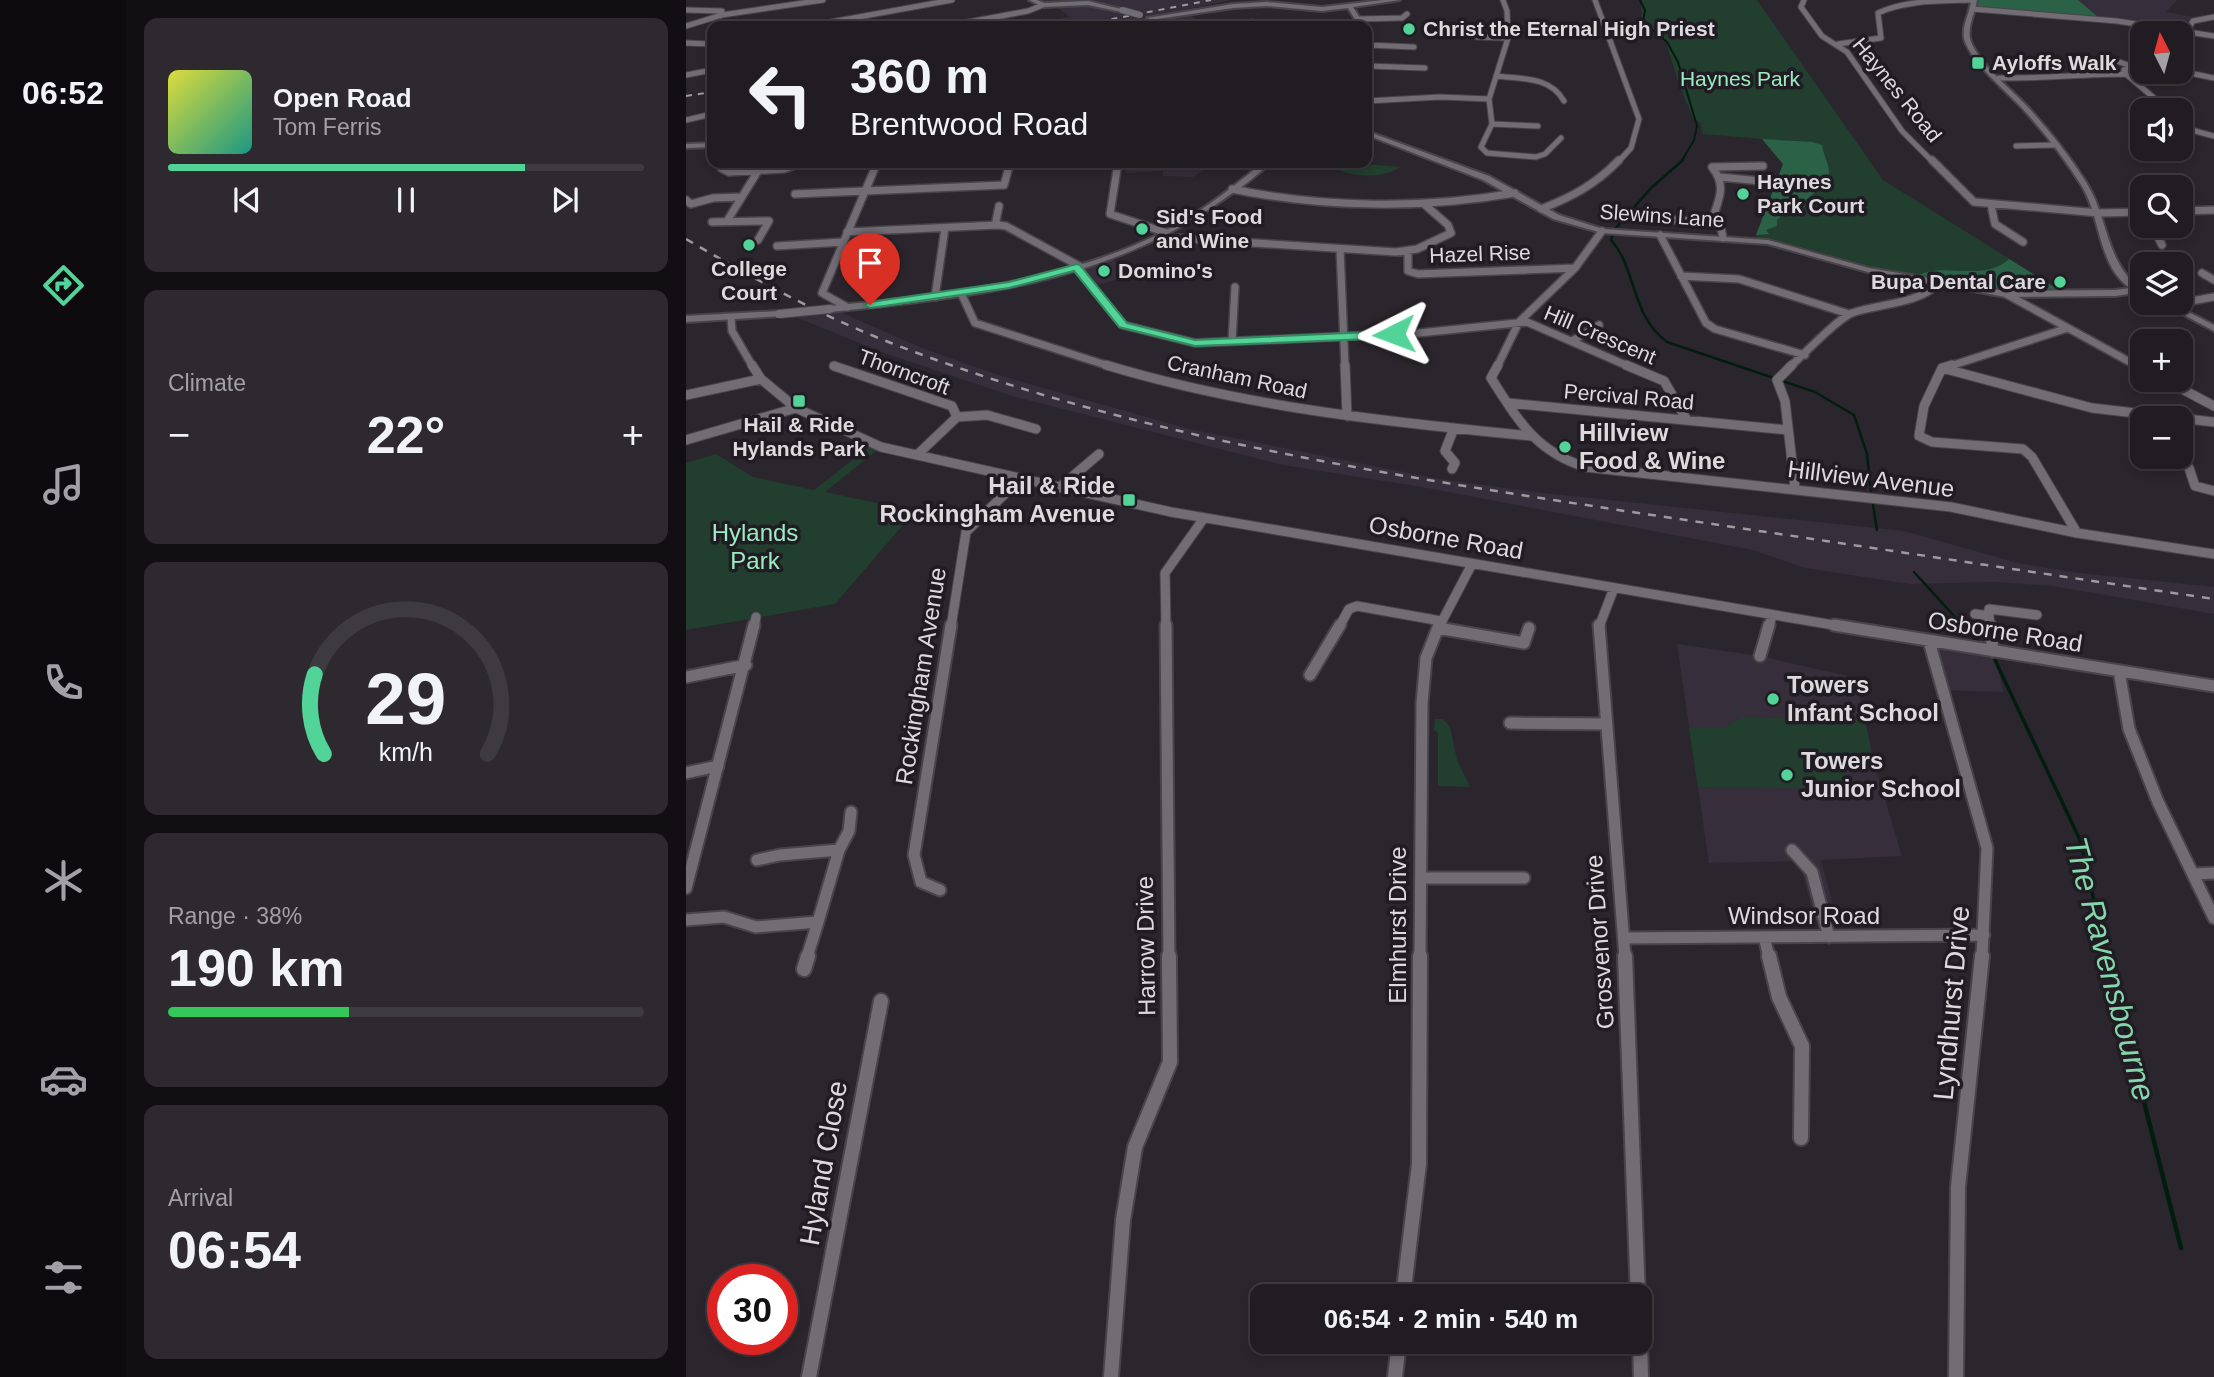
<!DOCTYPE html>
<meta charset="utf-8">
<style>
body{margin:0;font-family:Helvetica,sans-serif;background:#2d292f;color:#f1f3f6;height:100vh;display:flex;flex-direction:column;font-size:26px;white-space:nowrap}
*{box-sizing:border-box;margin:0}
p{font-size:23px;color:#a2a1a5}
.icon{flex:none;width:38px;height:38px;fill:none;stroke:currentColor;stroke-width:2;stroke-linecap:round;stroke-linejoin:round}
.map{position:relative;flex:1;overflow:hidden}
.drawer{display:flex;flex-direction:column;gap:18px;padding:18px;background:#120f13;width:560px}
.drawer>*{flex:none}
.hud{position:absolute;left:21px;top:21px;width:665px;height:147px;border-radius:14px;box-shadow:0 4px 10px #0003,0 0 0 2px #3d3a40;background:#201c22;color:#f1f3f6;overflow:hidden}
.needle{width:46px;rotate:354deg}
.controls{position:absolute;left:1444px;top:21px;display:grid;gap:14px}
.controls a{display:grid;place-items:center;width:63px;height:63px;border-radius:14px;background:#201c22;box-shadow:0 4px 10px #0003,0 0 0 2px #3d3a40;font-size:35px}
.speed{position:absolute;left:21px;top:1264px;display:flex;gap:14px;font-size:35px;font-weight:700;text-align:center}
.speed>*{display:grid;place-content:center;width:91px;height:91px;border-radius:50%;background:#201c22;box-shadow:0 4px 10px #0003,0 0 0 2px #3d3a40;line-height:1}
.speed .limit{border:10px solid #d22;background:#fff;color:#111}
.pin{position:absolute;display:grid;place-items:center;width:60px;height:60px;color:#fff;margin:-72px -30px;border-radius:50% 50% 50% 0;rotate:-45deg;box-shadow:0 0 7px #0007}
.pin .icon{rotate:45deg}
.me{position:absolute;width:77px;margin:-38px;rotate:267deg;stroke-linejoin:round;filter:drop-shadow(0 0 5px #0008)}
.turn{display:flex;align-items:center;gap:24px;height:147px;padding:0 28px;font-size:32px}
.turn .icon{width:91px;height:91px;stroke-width:2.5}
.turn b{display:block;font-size:49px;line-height:60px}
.big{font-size:52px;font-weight:600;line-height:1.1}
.drawer .tile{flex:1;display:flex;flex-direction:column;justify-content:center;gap:10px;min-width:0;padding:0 24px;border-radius:14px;background:#2d292f}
.drawer .dial{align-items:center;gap:0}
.dial svg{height:182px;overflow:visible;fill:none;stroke:#3d3a40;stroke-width:7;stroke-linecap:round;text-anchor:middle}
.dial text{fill:#f1f3f6;stroke:none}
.song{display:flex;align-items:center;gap:21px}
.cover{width:84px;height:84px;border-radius:10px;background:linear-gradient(135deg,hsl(60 70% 55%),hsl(170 70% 35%))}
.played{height:7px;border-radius:4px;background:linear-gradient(90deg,#52d397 75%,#3d3a40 75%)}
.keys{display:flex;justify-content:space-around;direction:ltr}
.heat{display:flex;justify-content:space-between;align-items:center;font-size:38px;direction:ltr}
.charge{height:10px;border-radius:5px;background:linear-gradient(90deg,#34c759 38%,#3d3a40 0)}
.trip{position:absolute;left:564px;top:1284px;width:402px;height:70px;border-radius:14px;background:#201c22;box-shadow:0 4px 10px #0003,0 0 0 2px #3d3a40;font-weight:600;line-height:70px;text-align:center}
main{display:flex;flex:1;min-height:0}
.tabs{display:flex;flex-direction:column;width:126px;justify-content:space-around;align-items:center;background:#0d0b0e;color:#a2a1a5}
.tabs .icon{width:49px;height:49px}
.tabs .current{color:#52d397}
.tabs b{font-size:32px;color:#f1f3f6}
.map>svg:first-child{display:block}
.built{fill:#362e3a}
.green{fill:#213e2f}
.forest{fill:#2b6146}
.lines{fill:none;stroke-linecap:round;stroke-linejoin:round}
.stream-far3{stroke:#021d10;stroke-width:2}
.stream-far2{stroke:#021d10;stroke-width:2.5}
.stream-far1{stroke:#021d10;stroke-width:3.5}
.stream{stroke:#021d10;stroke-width:4.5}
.minor-far4-casing{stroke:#484449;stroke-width:7}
.minor-far3-casing{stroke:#484449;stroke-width:10}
.minor-far2-casing{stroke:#484449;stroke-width:11}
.minor-far1-casing{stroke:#484449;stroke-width:15}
.minor-casing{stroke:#484449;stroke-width:18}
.tertiary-casing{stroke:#484449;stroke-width:4}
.minor-far4{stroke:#726c74;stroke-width:5}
.minor-far3{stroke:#726c74;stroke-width:7}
.minor-far2{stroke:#726c74;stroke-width:9}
.minor-far1{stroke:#726c74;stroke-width:11}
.minor{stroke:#726c74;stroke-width:14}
.tertiary{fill:#726c74;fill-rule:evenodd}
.rail-far1{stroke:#9e9a9f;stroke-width:2;stroke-dasharray:6 6;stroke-linecap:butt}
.rail{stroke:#9e9a9f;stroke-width:2.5;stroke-dasharray:8 8;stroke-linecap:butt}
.tertiary-bridge-far1-casing{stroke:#484449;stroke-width:8;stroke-linecap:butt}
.tertiary-bridge-casing{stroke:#484449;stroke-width:10;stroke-linecap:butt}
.tertiary-bridge-far1{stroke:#726c74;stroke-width:6}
.tertiary-bridge{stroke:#726c74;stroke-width:8}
.route{fill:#52d397;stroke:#358962;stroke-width:2}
.poi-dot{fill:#52d397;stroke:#211c23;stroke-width:2.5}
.labels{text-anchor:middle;stroke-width:7;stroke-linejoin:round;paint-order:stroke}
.far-poi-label{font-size:21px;font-weight:bold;fill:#dddade;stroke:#211c23;text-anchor:start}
.far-park-label{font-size:21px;fill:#9aedc0;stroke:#211c23}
.far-street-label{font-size:21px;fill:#dddade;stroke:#211c23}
.poi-label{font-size:24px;font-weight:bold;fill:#dddade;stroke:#211c23;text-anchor:start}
.street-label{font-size:24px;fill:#dddade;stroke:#211c23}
.park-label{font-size:24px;fill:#9aedc0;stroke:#211c23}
.near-street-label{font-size:28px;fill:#dddade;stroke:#211c23}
.near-water-label{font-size:32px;font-style:italic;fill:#85d7ab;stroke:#211c23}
</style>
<main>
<nav class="tabs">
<b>06:52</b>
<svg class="icon current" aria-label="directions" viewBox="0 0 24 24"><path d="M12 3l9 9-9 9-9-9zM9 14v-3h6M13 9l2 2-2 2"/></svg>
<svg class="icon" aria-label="music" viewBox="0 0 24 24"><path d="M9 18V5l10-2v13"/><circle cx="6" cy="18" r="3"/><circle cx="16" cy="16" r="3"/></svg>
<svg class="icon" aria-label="phone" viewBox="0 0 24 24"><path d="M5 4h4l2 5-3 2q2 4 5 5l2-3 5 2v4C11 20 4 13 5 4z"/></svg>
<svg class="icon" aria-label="climate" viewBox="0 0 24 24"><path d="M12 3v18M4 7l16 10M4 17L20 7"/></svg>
<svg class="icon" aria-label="car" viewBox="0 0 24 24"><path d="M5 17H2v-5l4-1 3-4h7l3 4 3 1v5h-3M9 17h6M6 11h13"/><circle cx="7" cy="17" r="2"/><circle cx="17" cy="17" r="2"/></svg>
<svg class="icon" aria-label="filters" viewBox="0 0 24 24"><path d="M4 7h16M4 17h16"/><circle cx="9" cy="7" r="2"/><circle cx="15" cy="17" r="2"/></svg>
</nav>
<section class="drawer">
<div class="tile">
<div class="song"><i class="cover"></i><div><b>Open Road</b><p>Tom Ferris</p></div></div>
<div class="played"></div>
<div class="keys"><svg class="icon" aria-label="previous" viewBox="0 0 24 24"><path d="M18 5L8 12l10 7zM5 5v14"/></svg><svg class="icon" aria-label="pause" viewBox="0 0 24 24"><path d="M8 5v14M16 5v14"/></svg><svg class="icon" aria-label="next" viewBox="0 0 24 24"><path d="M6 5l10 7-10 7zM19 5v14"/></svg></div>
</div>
<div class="tile"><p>Climate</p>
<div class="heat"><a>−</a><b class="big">22°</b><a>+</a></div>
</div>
<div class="tile dial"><svg viewBox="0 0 100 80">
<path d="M14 69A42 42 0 1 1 86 69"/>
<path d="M14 69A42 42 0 0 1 10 34" stroke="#52d397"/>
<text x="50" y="56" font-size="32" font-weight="700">29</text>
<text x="50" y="72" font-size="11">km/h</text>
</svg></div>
<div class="tile"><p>Range · 38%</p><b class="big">190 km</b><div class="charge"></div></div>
<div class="tile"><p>Arrival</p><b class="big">06:54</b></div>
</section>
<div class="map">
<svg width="1528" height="1377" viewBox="0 0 1528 1377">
<rect width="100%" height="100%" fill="#2b262d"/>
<path class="built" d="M348,0H545L499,10L514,23L493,26H437L432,24L420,26H334L384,17L368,5L357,4Z
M1290,0H1491L1480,12L1507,17L1494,27L1392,14L1291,8Z
M440,163H528L507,177L477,176V171L439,173Z
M422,257L457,277L450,279L443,276L404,287L391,268Z
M140,306L241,350L315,376L503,429L753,479L857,493L1218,531L1332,563L1385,572L1528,587V614L1367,586L1308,582L1224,584L1119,568L1067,550L736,487L597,465L326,396L198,353L92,310Z
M1243,641L1307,651L1318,692L1257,690Z
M991,644L1074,656L1170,678L1188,763L1216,856L1135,860L1151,919L1129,920L1113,861L1023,863Z"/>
<path class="green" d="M955,0H1071L1197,180L1375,291C1315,291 1254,283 1195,269C1153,259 1112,244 1070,237L1097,164L1076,139L1017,134L1014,123L1007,118L992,82L980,42L956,22Z
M666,163L715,167C692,179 673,178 648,168Z
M187,444L195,447L139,492L229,511L149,604L0,630V463L30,454L67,477L128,490Z
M1057,717L1179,720L1188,763H1156L1162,789L1012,787L1003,728H1037Z
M749,719H757L764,727L771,760L784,787L752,786V733L748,730Z"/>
<path class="forest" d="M1290,0H1392L1412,17L1291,8Z
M1076,139L1126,142L1136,145C1137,154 1143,164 1143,172C1145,188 1102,210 1091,220V226L1080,230L1083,234L1070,235L1097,164Z
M1323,259L1375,291L1318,290L1230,276C1258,261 1297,283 1323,259Z"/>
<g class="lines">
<path class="stream-far3" d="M954,0L959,10L957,22L981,42L992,62L1011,126L1008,140L995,162"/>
<path class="stream-far2" d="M929,229L965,188L997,160
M926,236L925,240C951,269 944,314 981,342L1129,392L1168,415L1181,454L1185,491
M1187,505L1191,530
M1228,572L1278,627"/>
<path class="stream-far1" d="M1276,625L1291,641
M1309,660L1394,840L1421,957"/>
<path class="stream" d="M1421,956L1495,1248"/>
<g class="minor-far4-casing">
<path id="minor-far4" d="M817,0L821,11L822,38L803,99L806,124L795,147L801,153L850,157L859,154L875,138
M909,0L953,119L945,148L932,162
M1118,0L1115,7L1136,36L1161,52L1216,131L1247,162
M1287,9L1431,21L1528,36
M0,10L36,11
M673,19L716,18L721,14
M0,26L36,15L137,0
M123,26L266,0
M261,26L342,11L357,5
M541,26L566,22
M1501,31L1507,21L1528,17
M791,37L822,38
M0,43L26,44
M1152,44L1195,38L1192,13C1219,0 1254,1 1284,0
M681,45L728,47
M1416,56L1445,66
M681,66L739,68
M1494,71L1528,78
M1440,74L1482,110
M0,75L26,70
M810,76C835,79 864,76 878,101
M1313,78C1356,79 1397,74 1440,74L1438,70L1456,65
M681,101L754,97L803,99
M0,120L26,114
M1494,120L1509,131L1528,136
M806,124L852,126
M1330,146L1371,145"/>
</g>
<g class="minor-far3-casing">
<path id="minor-far3" d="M1246,160L1288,202L1413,213L1456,212
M39,163L35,168L43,172L98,169L115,163
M432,163L424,214L481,233
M1034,177L1075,181
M546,189C637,208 738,209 829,193
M109,194L318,185L324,163
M0,200L5,204L27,198L56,197
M1305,205L1309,224L1337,242
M313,206L310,221L312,225L320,226L395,267
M855,209C886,197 910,184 933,160
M1494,211L1528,210
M960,214L995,221L1026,220
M41,221L72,171
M26,222L83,221L72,240
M1466,226L1476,245
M161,232L312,225
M974,235L1020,323L1029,329L1119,355
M474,237L710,252L731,249L765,233L762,225L738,204
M1037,238L1035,228L1026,220C1033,199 1041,186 1026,167L1077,166
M91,246L157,242
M654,249L659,367
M722,252V271L732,274L889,268
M391,268L437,325L509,343L733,333L841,322L944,367
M1516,273L1528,280
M995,276L1053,279L1163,314
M275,293L289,323L426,367
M1320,294L1453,367
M249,297L259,228
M1483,305L1528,297
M161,307L136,293L191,163
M45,318L46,331L67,367
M546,341L549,287
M886,341L913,325
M811,367L833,322L889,268L916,231
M1104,367C1118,354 1151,319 1166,313C1194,303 1231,305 1253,283
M1261,367L1382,328"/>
</g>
<g class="minor-far2-casing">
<path id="minor-far2" d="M66,365L75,379L110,408L195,447L485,512L1159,627
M420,365C559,407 701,422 845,436
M659,365L661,416
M812,365L805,378C832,420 849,451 899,467L1265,507L1391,533L1528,554
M940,365L978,381L1001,420
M1106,365L1091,380L1099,401L1109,488
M1266,365L1256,368L1238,406L1233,436L1246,442L1337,449L1346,457L1391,533
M1450,365L1456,368
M148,366L266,406L271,417L231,455
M1256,368L1406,408L1528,422
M1479,380L1528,406
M0,395L75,379
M822,403L1102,430
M271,417L301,415L350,429
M0,440L110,408
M1497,463L1503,468L1509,486L1528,491
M766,469L769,463L759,451L768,428
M373,488L413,454
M1289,614L1303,616V609L1351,615
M1303,616L1304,627
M68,627L70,617
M265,627L280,532L335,478
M480,627L479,573L518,518
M653,627L663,609L671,606L755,621
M753,627L786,564
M913,627L928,588
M1083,627L1086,615"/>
</g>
<g class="minor-far1-casing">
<path id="minor-far1" d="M480,625L483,957
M913,625L939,957
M1148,625L1528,686
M1304,625L1307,651
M752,628L838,643L843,628
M1243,641L1301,848L1296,957
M1074,656L1083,625
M1433,671L1443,729L1472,802L1528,918
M624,675L654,625
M0,677L60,665
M824,723L920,724
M0,773L32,766
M153,850L163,831L165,812
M1106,850L1126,872L1143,937
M1508,874L1528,873
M736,878H838
M0,888L68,625
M254,890L235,882L228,855L265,625
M0,920L38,917L70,927L132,922L153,850L94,855L71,860
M1078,937L1083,957
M938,938L1298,935
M121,957L132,922
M734,957L736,703L740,658L753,625"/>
</g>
<g class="minor-casing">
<path id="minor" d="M939,956L952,1297
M1083,956L1093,997L1116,1046L1115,1138
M118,969L122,956
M717,1297L733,1164L734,956
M954,1342L955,1377
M123,1377L195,1001
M425,1377L437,1220L449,1147L484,1062L483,956
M709,1377L713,1342
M1270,1377L1272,1187L1296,956"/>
</g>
<g class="tertiary-casing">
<path id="tertiary" d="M343,0H351L358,3L402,1L439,10L436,12L402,5L357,7Z
M697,0H714L667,7L679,26H673L662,8L636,11L581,6L547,8L471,19L488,26H480L461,18L547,4L581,2L636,7Z
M1285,0H1291C1289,14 1280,28 1285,42C1296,67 1323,87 1341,106C1363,130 1383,155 1400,182C1423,218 1419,264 1456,289V294L1450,293L1429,296L1320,297L1182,272L1082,244L916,233L867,219L797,180L681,135V131L683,132L803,176L873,215L917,229L1082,240L1183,268L1320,291L1429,290L1444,288C1412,266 1415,219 1397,188C1379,159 1358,132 1335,107C1316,87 1290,67 1279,42C1274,28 1284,14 1285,0Z
M26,143V147L0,148V144Z
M576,163H584C570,177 554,188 538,199C420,284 284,297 144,312L140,309L144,306C255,295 369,284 471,235C508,217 544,190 576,163Z
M1475,303H1485L1528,325V331Z
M93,311L97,314L96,316L0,322V316Z"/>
</g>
<use href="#minor-far4" class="minor-far4"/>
<use href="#minor-far3" class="minor-far3"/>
<use href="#minor-far2" class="minor-far2"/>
<use href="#minor-far1" class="minor-far1"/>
<use href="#minor" class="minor"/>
<use href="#tertiary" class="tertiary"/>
<path class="rail-far1" d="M390,26L525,0
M0,96L26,92"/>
<path class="rail" d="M0,239C67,278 133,315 205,343C441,435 690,473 939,511C1135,540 1332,570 1528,599"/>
<g class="tertiary-bridge-far1-casing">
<path id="tertiary-bridge-far1" d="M436,10L454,15"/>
</g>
<g class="tertiary-bridge-casing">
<path id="tertiary-bridge" d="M93,314L144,309"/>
</g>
<use href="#tertiary-bridge-far1" class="tertiary-bridge-far1"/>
<use href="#tertiary-bridge" class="tertiary-bridge"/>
</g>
<path class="route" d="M391,264L394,265L441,323L509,340L708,331L713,334L708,338L509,346L433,327L388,271L323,288L184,308L178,305L184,302L323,282Z"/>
<g class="poi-dot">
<circle cx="723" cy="29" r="7"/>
<rect x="1285" y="56" width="14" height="14" rx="3.5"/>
<circle cx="1057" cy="194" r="7"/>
<circle cx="456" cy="229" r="7"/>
<circle cx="63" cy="245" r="7"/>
<circle cx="418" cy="271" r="7"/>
<circle cx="1374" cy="282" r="7"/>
<rect x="106" y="394" width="14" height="14" rx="3.5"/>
<circle cx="879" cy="447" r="7"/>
<rect x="436" y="493" width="14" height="14" rx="3.5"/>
<circle cx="1087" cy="699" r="7"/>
<circle cx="1101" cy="775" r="7"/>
</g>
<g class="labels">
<g class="far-poi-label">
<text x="737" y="36">Christ the Eternal High Priest</text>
<text x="1306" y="70">Ayloffs Walk</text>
<text x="1071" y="189">Haynes<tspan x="1071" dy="24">Park Court</tspan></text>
<text x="470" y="224">Sid's Food<tspan x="470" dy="24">and Wine</tspan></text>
<text x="63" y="276" text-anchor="middle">College<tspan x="63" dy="24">Court</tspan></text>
<text x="432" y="278">Domino's</text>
<text x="1360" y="289" text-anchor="end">Bupa Dental Care</text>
<text x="113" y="432" text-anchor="middle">Hail &amp; Ride<tspan x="113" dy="24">Hylands Park</tspan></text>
</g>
<g class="far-park-label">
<text x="1054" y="86">Haynes Park</text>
</g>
<g class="far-street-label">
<text transform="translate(1211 90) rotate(51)" y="7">Haynes Road</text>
<text transform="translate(976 216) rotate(4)" y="7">Slewins Lane</text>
<text transform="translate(794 254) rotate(-2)" y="7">Hazel Rise</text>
<text transform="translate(914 335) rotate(23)" y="7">Hill Crescent</text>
<text transform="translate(218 372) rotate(20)" y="7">Thorncroft</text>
<text transform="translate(551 377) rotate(12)" y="7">Cranham Road</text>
<text transform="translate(943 397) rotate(5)" y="7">Percival Road</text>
</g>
<g class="poi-label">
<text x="893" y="441">Hillview<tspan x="893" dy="28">Food &amp; Wine</tspan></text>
<text x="429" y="494" text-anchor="end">Hail &amp; Ride<tspan x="429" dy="28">Rockingham Avenue</tspan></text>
<text x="1101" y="693">Towers<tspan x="1101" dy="28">Infant School</tspan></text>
<text x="1115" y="769">Towers<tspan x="1115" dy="28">Junior School</tspan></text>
</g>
<g class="street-label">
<text transform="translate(1185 479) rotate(7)" y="8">Hillview Avenue</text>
<text transform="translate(760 538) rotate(10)" y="8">Osborne Road</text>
<text transform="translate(1319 632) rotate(9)" y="8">Osborne Road</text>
<text transform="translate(235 676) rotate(-81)" y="8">Rockingham Avenue</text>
<text x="1118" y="924">Windsor Road</text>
<text transform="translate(712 925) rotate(-90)" y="8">Elmhurst Drive</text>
<text transform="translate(914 942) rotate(-94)" y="8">Grosvenor Drive</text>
<text transform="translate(460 946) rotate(-91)" y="8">Harrow Drive</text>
</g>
<g class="park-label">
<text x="69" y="541">Hylands<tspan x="69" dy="28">Park</tspan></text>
</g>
<g class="near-street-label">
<text transform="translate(1265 1003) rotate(-85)" y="10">Lyndhurst Drive</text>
<text transform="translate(137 1163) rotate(-80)" y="10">Hyland Close</text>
</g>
<g class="near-water-label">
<text transform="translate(1424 969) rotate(75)" y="11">The Ravensbourne</text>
</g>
</g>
</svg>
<div class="controls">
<a><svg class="needle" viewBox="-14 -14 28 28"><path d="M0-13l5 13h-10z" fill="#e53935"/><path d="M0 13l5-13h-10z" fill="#a2a1a5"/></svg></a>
<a><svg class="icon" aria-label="sound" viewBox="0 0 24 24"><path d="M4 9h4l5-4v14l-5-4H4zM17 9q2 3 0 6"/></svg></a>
<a><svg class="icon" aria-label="search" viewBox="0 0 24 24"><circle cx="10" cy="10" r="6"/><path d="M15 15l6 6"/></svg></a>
<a><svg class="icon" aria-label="layers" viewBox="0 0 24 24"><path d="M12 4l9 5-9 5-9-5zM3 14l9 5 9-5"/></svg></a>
<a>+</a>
<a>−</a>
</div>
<div class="speed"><div class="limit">30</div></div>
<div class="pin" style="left:184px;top:305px;background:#d93025"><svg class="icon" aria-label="arrive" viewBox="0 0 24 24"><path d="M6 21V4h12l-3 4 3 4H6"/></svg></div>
<svg class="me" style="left:708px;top:334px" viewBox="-20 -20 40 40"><path d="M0-17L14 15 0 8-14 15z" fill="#52d397" stroke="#fff" stroke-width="4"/></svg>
<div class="trip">06:54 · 2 min · 540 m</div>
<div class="hud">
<div class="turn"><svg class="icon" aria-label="left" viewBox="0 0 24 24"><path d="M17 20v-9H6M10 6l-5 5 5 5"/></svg><div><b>360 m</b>Brentwood Road</div></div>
</div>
</div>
</main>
